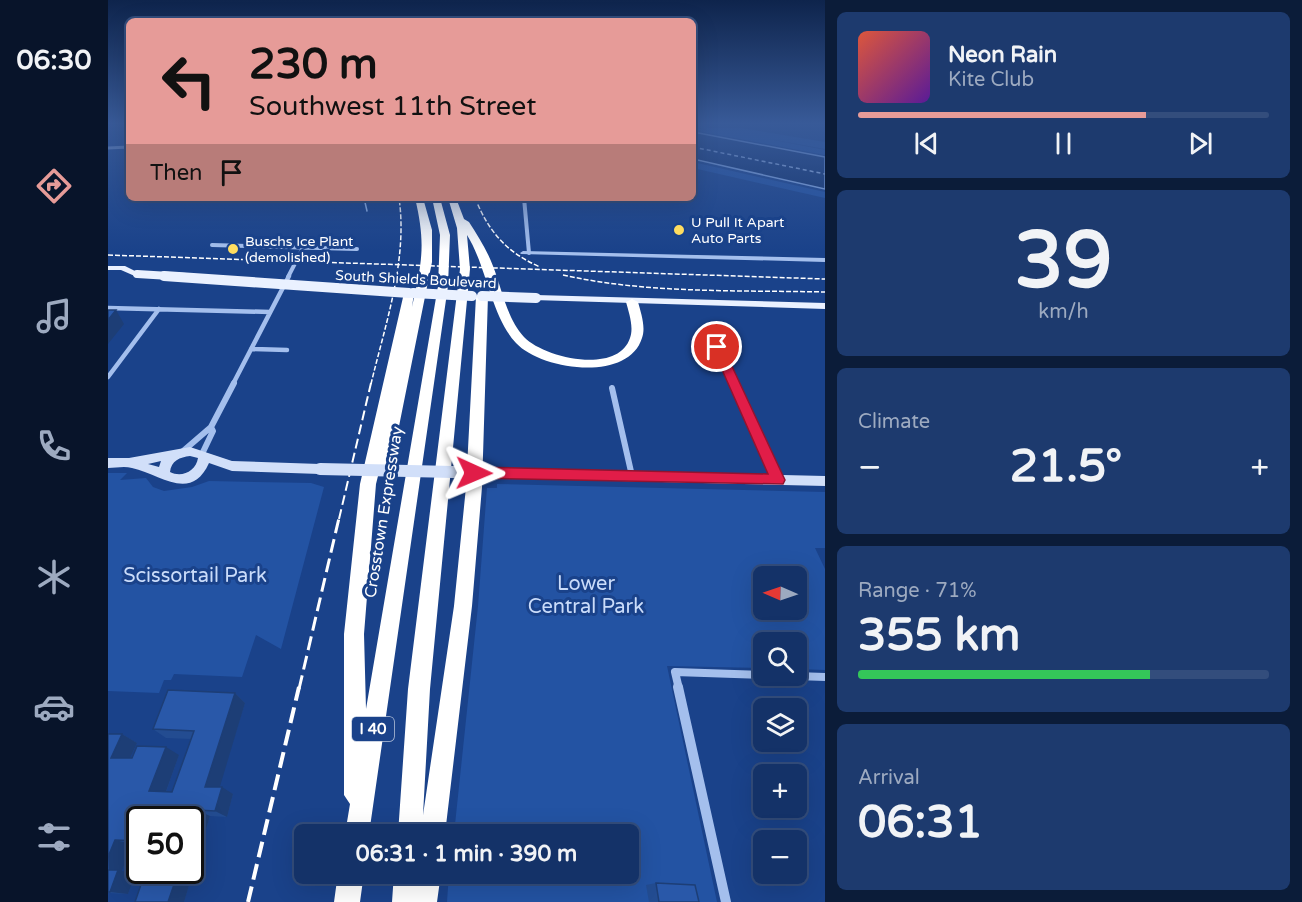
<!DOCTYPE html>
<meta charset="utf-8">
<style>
body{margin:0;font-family:"Varela Round",sans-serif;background:#1d3a6e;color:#f1f3f6;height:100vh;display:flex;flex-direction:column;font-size:22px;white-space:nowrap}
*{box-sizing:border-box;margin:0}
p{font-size:20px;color:#9daac0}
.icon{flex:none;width:33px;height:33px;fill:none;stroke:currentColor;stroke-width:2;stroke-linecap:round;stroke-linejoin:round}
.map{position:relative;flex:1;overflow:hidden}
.panel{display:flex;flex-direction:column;gap:12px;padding:12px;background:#0b1c39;width:477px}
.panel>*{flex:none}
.banner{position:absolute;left:18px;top:18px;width:570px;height:183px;border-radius:9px;box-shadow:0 6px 24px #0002,0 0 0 2px #334d7c;background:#e69b98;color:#111;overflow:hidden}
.needle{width:39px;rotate:272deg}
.fabs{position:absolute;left:645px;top:566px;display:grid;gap:12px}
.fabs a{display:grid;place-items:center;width:54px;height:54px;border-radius:9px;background:#143268;box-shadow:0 6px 24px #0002,0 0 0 2px #334d7c;font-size:30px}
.speed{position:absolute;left:18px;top:806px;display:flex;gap:12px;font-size:30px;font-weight:700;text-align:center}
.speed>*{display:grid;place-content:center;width:78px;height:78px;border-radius:50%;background:#143268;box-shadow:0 6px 24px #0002,0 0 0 2px #334d7c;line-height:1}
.speed .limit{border:3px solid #111;border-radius:9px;background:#fff;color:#111}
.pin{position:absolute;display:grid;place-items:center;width:51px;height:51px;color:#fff;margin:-26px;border:3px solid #fff;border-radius:50%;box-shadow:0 2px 6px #0007}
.me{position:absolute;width:66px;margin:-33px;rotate:91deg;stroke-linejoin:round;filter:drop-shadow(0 0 4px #0008)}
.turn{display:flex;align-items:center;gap:21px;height:126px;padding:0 24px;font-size:27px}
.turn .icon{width:78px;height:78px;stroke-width:2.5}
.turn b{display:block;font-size:42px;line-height:51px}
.then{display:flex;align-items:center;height:57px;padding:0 24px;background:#0003;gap:12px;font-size:22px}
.big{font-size:45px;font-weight:800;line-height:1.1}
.panel .tile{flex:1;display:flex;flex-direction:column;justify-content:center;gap:9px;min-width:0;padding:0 21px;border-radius:9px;background:#1d3a6e}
.panel .dial{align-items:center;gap:0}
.dial b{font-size:78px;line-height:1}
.song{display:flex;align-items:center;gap:18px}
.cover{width:72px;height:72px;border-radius:9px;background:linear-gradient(135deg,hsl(10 70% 55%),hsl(270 70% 35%))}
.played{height:6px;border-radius:3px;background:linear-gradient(90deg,#e69b98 70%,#334d7c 70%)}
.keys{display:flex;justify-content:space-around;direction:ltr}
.heat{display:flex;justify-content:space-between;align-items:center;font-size:33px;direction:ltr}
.charge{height:9px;border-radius:4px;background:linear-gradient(90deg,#34c759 71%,#334d7c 0)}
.trip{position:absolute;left:186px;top:824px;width:345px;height:60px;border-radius:9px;background:#143268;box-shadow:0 6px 24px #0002,0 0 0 2px #334d7c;font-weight:800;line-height:60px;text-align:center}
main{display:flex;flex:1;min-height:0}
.dock{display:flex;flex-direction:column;width:108px;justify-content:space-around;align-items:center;background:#08142a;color:#9daac0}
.dock .icon{width:42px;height:42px}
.dock .current{color:#e69b98}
.dock b{font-size:27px;color:#f1f3f6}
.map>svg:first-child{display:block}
.green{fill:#2353a3;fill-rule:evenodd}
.water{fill:#113068;stroke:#97b9ef;stroke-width:1.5}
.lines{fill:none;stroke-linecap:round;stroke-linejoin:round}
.stream{stroke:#97b9ef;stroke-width:1.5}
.ferry{stroke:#b0caf4;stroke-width:1.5;stroke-dasharray:4 3;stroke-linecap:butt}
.minor-far5{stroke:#a4bfed;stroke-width:3}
.minor-far4{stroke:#a4bfed;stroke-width:4}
.minor-far3{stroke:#a4bfed;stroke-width:4.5}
.minor-far2{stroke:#a4bfed;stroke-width:6}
.minor-far1{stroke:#a4bfed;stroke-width:8}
.minor{stroke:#a4bfed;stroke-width:10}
.tertiary{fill:#a4bfed;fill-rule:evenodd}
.secondary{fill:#d1dff9;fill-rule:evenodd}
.primary{fill:#eaf1ff;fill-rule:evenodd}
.motorway{fill:#fff;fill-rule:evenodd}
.rail-far3{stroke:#fff;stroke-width:1.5;stroke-dasharray:5 2;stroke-linecap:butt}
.rail-far2{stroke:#fff;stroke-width:2;stroke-dasharray:10 4.5;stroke-linecap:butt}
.rail-far1{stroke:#fff;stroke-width:3;stroke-dasharray:14 6;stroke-linecap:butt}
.rail{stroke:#fff;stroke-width:4;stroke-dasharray:16 7;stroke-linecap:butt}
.secondary-bridge{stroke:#d1dff9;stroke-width:12}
.primary-bridge-far1{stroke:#eaf1ff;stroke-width:8}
.primary-bridge{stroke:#eaf1ff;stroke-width:10}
.wall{fill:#234c91}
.shaded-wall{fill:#1d3e76}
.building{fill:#2958a9;stroke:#1d3e76;stroke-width:1.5}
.route{fill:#e11d48;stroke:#92132f;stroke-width:1.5}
.poi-dot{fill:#ffdd60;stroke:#1a428a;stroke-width:2}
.labels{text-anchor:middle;stroke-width:6;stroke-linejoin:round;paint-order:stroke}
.far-poi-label{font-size:14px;fill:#fff;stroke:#1a428a;text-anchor:start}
.far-street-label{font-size:14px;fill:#fff;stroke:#1a428a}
.shield{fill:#1a428a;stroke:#bac6dc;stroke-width:1.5}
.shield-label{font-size:15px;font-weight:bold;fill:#fff}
.street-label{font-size:16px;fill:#fff;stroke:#1a428a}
.near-park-label{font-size:20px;fill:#cadcfa;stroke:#1a428a}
</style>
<main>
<nav class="dock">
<b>06:30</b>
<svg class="icon current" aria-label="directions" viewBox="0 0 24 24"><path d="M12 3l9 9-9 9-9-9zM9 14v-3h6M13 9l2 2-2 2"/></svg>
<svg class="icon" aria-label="music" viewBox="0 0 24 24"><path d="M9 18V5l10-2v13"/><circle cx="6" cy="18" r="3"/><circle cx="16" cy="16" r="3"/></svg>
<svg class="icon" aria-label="phone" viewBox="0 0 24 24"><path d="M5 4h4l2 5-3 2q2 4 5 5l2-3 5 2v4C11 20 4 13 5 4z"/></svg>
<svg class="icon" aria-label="climate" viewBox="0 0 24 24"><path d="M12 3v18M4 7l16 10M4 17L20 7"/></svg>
<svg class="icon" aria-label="car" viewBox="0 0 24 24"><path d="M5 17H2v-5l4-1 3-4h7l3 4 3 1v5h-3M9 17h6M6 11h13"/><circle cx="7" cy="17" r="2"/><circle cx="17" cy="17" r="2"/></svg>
<svg class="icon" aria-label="filters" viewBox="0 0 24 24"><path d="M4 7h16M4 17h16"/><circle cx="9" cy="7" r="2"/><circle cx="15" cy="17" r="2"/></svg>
</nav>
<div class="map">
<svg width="717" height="902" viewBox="0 0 717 902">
<rect width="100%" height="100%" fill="#1a428a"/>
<path class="green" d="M585,124H597L600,128H633L717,142V149L656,138L717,150V155L585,130V128L601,130L585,127Z
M585,162L717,192V198L585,168Z
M0,473H19L12,480L38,478L45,487L56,491L84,487L101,481L203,483L216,487L173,649L148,635L134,677L66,674L63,680H56L51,693L0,691Z
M389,484L717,492V548H707L717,569V670L689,669L688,642H656L655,668L559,666L609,902H339L341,873H520V834H346L370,606L379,488H389ZM656,576H688V609H656Z"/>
<path class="water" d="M585,132L717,157V189L585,159Z"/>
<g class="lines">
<path class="stream" d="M256,198L259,211"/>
<path class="ferry" d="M585,147L717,174"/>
<path class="minor-far5" d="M0,148L21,147"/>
<path class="minor-far4" d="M416,198L421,253
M104,245L249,249
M180,277L195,248"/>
<path class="minor-far3" d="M0,308L162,312
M601,329L626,384
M143,349L179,350
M0,377L51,309
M125,384L181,276"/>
<path class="minor-far2" d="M626,383L670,480
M504,388L524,476
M74,452L103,427L126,383
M94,454L105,431L103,427"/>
<path class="minor-far1" d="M659,675L717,677
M571,689L567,672L656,675"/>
<path class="minor" d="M570,687L618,902"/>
<path class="tertiary" d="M415,251L717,258V262L413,254L412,253Z"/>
<path class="secondary" d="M82,447L124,461L212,464L216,466L218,469L216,472L212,474L124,471L101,463C83,503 52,474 24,468C16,466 8,468 0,468V458H21ZM82,456L90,458C88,471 74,478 62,472C63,461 72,457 82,456ZM53,461L51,467L40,464Z
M390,468L717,476V486L390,478L386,476L384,473L386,470Z"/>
<path class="primary" d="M0,266H17L33,274L29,277L13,270H0Z
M428,295L717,303V309L425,300L424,298Z"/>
<path class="motorway" d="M307,198H315L324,230V262L282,471L279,475L270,476L268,484L256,634L258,709L330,286L332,235L324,198H332L342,235L340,286L261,834H237L242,804L236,795V634L252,484L296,293L301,290L306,293L304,307C314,262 318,244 307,198Z
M340,198H348L356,219L361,222C370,236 379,250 385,266C394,289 399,319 416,337C436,358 510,375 522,338C526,327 521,313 518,302L524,299L530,302C533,313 538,327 534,338C520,383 433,370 408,343C383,316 379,267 359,235L362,269L322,689L315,815L346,606L358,487L368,296L374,293L380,296L374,487L364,606L337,834H290L300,689L352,269L349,228Z
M230,873H256L252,902H226Z
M286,873H333L329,902H284Z"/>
<path class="rail-far3" d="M367,198C381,232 398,252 432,267
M0,255L717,279
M455,275C540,294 630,290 717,292
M263,384C277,325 300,260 291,198"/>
<path class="rail-far2" d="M231,519L263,383"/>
<path class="rail-far1" d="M191,689L231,518"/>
<path class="rail" d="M140,902L191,687"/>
<path class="secondary-bridge" d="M212,469L390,473"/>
<path class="primary-bridge-far1" d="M29,274L78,277"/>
<path class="primary-bridge" d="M56,276L301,293
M305,293L364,296
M374,296L428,298"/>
</g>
<path class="wall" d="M127,693L137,703L111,787L125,794L119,817L102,816L76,902H27L82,870L32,819V844H24L14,871L28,873L20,894L0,893V734H14L29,743L22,758L71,755L58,792H64L83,739L58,738L45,729Z
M548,883L591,902H541L538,885Z"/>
<path class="shaded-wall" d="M8,310L16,324L0,344V320Z
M127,693L137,703L110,793L97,787Z
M14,734L29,743L19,765L3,758Z
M58,747L71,755L56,797L41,791Z
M114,787L125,794L119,817L107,811Z
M89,810L102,816L76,902H60L71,870H82V832Z
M7,840L24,844L14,871L28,873L20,894L2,892L0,857Z"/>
<path class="building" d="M0,310H8L0,320Z
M60,690L127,693L97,787H114L107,811L89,810L82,832V819H32V841L7,840L0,857V734H14L3,758H24L29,746L58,747L41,791L64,792L86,731L45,729Z
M0,870H10L2,892H0Z
M38,870H71L60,902H27Z
M548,883L587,885L591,902H551Z"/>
<linearGradient id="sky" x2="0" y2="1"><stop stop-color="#0e244c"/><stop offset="0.49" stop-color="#385a98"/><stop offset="1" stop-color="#385a98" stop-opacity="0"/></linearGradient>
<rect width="717" height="251" fill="url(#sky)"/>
<path class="route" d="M609,344L615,347L677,480L675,484L366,478L359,473L366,467L660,474L604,347Z"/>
<g class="poi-dot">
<circle cx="571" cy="230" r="6"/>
<circle cx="125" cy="249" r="6"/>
</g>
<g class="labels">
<g class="far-poi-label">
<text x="583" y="227">U Pull It Apart<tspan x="583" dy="16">Auto Parts</tspan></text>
<text x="137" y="246">Buschs Ice Plant<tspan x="137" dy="16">(demolished)</tspan></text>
</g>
<g class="far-street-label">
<text transform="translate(308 279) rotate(3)" y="5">South Shields Boulevard</text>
</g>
<rect class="shield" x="244" y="717" width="42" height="24" rx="4.5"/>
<g class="shield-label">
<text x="265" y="734">I 40</text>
</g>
<g class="street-label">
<text transform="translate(275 512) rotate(-81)" y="6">Crosstown Expressway</text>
</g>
<g class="near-park-label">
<text x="87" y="582">Scissortail Park</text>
<text x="478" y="590">Lower<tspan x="478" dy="23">Central Park</tspan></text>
</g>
</g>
</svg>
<div class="fabs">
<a><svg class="needle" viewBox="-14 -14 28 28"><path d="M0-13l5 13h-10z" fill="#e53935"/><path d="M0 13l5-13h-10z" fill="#9daac0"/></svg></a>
<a><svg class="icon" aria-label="search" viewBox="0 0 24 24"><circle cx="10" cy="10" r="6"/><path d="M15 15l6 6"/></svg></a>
<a><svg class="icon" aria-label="layers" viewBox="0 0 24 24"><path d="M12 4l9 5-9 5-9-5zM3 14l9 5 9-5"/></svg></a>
<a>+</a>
<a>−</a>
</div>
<div class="speed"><div class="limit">50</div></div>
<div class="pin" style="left:609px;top:347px;background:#d93025"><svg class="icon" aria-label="arrive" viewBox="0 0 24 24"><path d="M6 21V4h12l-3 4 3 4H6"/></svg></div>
<svg class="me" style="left:366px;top:473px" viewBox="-20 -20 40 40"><path d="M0-17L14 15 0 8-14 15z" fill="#e11d48" stroke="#fff" stroke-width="4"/></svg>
<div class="trip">06:31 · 1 min · 390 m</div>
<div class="banner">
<div class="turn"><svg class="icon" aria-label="left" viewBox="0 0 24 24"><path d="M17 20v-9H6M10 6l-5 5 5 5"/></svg><div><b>230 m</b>Southwest 11th Street</div></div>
<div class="then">Then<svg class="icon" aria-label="arrive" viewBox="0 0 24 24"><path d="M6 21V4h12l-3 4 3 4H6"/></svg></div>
</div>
</div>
<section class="panel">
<div class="tile">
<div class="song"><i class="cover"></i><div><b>Neon Rain</b><p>Kite Club</p></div></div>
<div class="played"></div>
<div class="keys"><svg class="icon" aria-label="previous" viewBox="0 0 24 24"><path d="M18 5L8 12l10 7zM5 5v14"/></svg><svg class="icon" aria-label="pause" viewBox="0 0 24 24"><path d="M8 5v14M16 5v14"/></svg><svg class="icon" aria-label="next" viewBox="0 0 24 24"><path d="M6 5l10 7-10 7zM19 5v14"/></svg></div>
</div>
<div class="tile dial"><b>39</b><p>km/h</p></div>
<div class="tile"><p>Climate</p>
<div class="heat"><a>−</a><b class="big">21.5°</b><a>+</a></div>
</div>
<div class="tile"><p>Range · 71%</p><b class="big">355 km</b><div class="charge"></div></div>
<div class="tile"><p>Arrival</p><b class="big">06:31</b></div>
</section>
</main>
